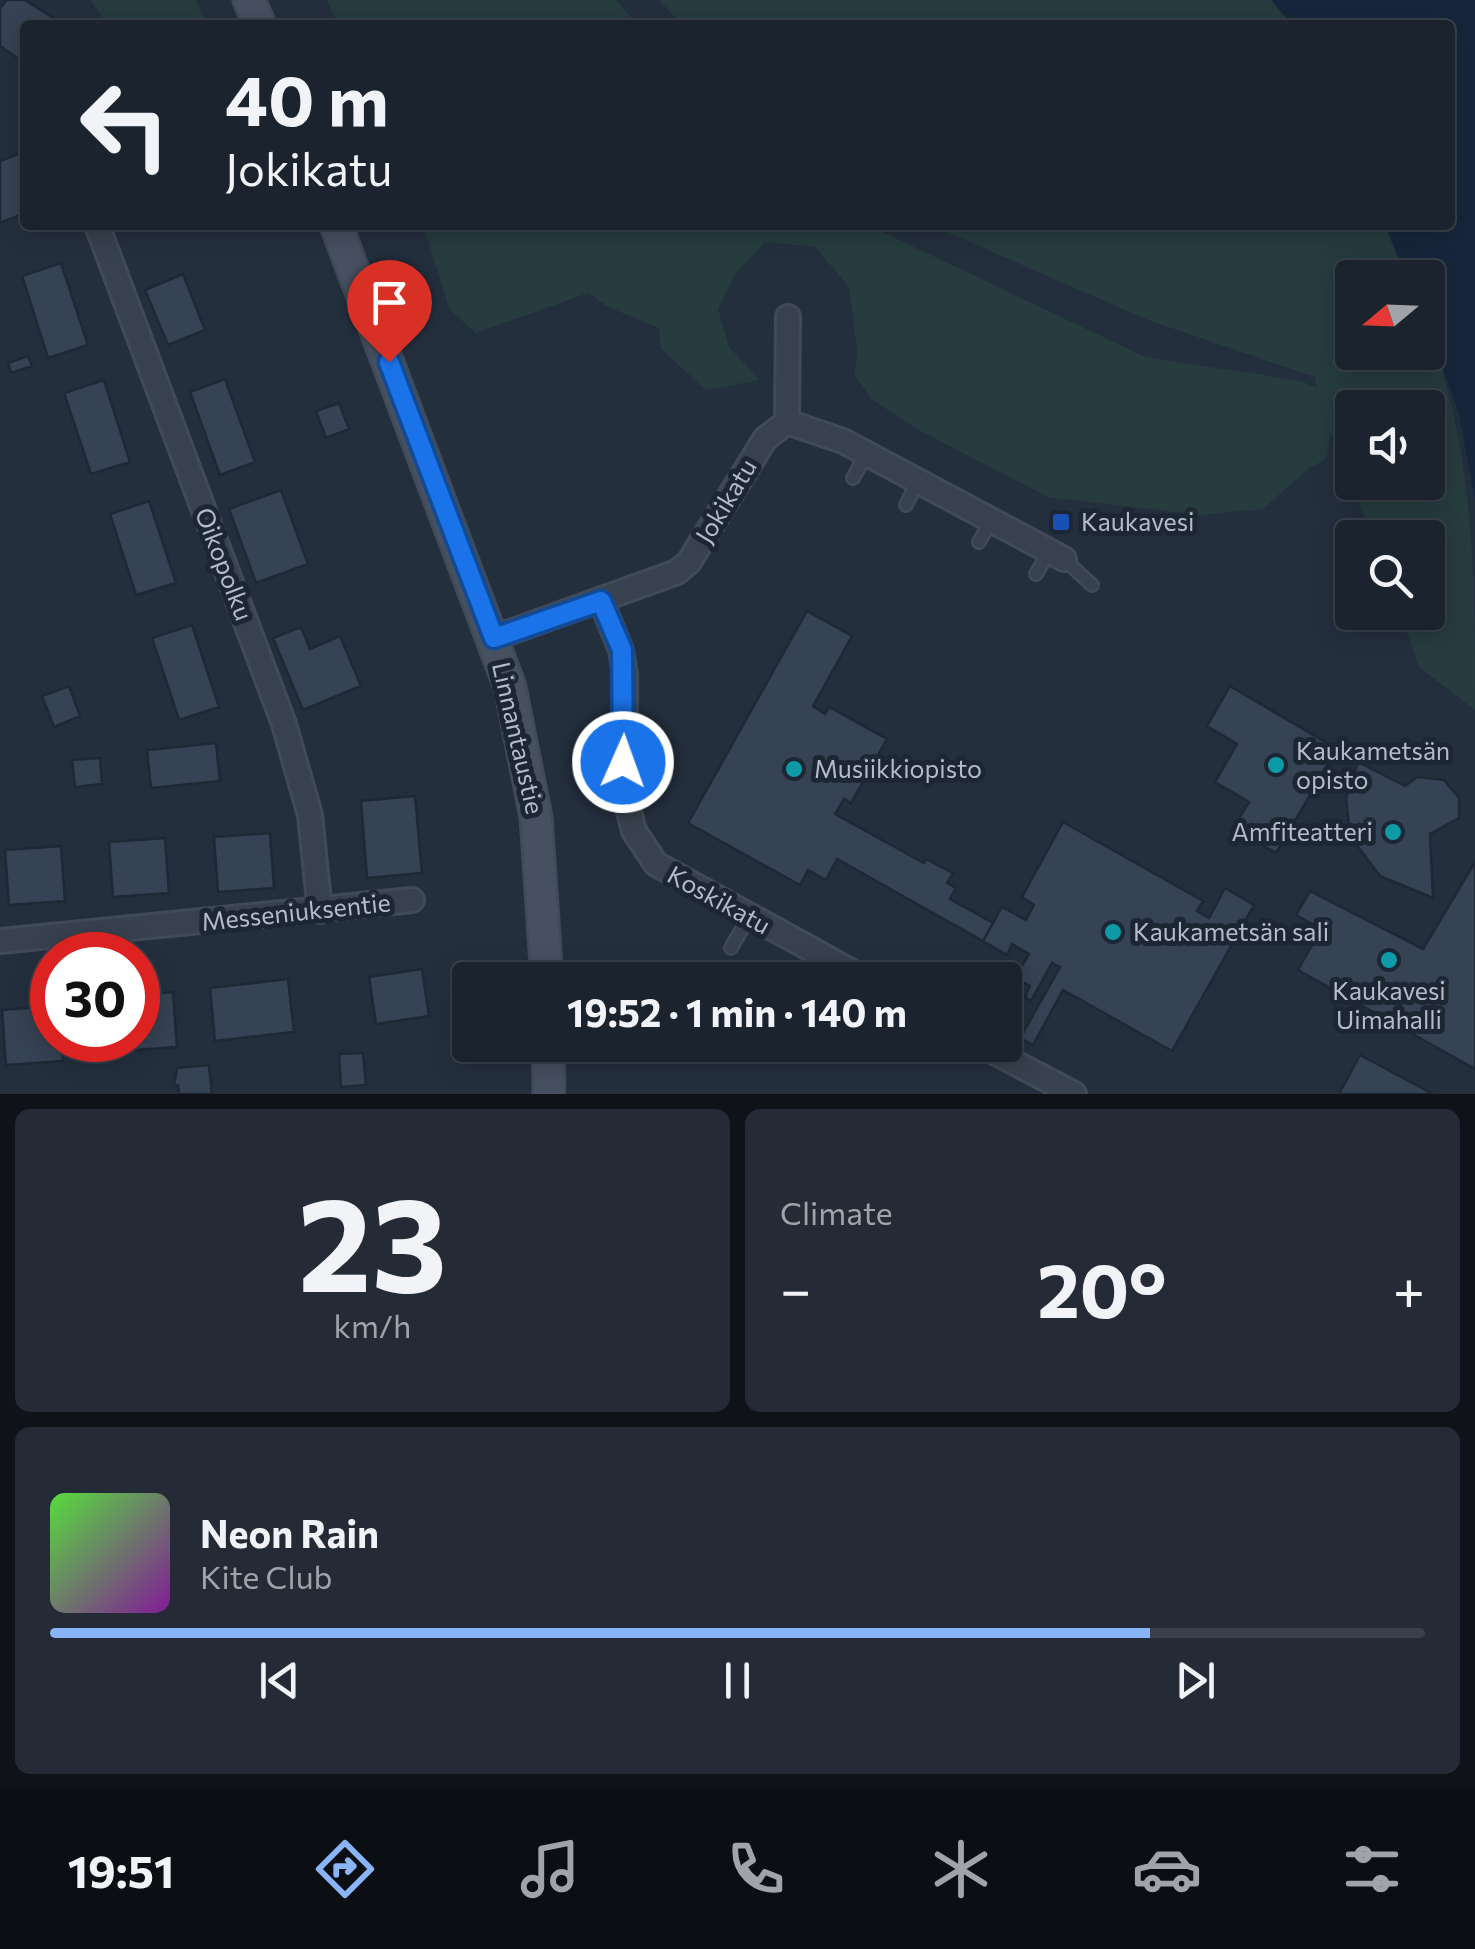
<!DOCTYPE html>
<meta charset="utf-8">
<style>
body{margin:0;font-family:Commissioner,sans-serif;background:#242b36;color:#f1f3f6;height:100vh;display:flex;flex-direction:column;font-size:38px;white-space:nowrap}
*{box-sizing:border-box;margin:0}
p{font-size:32px;color:#a0a4aa}
.icon{flex:none;width:55px;height:55px;fill:none;stroke:currentColor;stroke-width:2;stroke-linecap:round;stroke-linejoin:round}
.map{position:relative;height:1094px;overflow:hidden}
.panel{display:flex;flex-direction:column;gap:15px;padding:15px;background:#0f1319;flex:1}
.panel>*{flex:none}
.banner{position:absolute;left:20px;top:20px;width:1435px;height:210px;border-radius:10px;box-shadow:0 5px 25px #0003,0 0 0 2px #39404a;background:#1b232e;color:#f1f3f6;overflow:hidden}
.needle{width:65px;rotate:251deg}
.fabs{position:absolute;left:1335px;top:260px;display:grid;gap:20px}
.fabs a{display:grid;place-items:center;width:110px;height:110px;border-radius:10px;background:#1b232e;box-shadow:0 5px 25px #0003,0 0 0 2px #39404a;font-size:50px}
.speed{position:absolute;left:30px;top:932px;display:flex;gap:20px;font-size:50px;font-weight:700;text-align:center}
.speed>*{display:grid;place-content:center;width:130px;height:130px;border-radius:50%;background:#1b232e;box-shadow:0 5px 25px #0003,0 0 0 2px #39404a;line-height:1}
.speed .limit{border:15px solid #d22;background:#fff;color:#111}
.pin{position:absolute;display:grid;place-items:center;width:85px;height:85px;color:#fff;margin:-102px -42px;border-radius:50% 50% 50% 0;rotate:-45deg;box-shadow:0 0 10px #0007}
.pin .icon{rotate:45deg}
.me{position:absolute;width:110px;margin:-55px;rotate:2deg;stroke-linejoin:round;filter:drop-shadow(0 0 8px #0008)}
.turn{display:flex;align-items:center;gap:35px;height:210px;padding:0 40px;font-size:45px}
.turn .icon{width:130px;height:130px;stroke-width:2.5}
.turn b{display:block;font-size:70px;line-height:85px}
.big{font-size:75px;font-weight:700;line-height:1.1}
.panel .tile{flex:1;display:flex;flex-direction:column;justify-content:center;gap:15px;min-width:0;padding:0 35px;border-radius:15px;background:#242b36}
.panel .dial{align-items:center;gap:0}
.dial b{font-size:130px;line-height:1}
.song{display:flex;align-items:center;gap:30px}
.cover{width:120px;height:120px;border-radius:15px;background:linear-gradient(135deg,hsl(110 70% 55%),hsl(290 70% 35%))}
.played{height:10px;border-radius:5px;background:linear-gradient(90deg,#8ab4f8 80%,#39404a 80%)}
.keys{display:flex;justify-content:space-around;direction:ltr}
.heat{display:flex;justify-content:space-between;align-items:center;font-size:55px;direction:ltr}
.panel .tiles{flex:1;display:grid;gap:15px;grid-template-columns:1fr 1fr}
.tile:last-child{grid-column:span 2}
.trip{position:absolute;left:452px;top:962px;width:570px;height:100px;border-radius:10px;background:#1b232e;box-shadow:0 5px 25px #0003,0 0 0 2px #39404a;font-weight:700;line-height:100px;text-align:center}
.tab-bar{display:flex;height:160px;justify-content:space-around;align-items:center;background:#0b0e12;color:#a0a4aa}
.tab-bar .icon{width:70px;height:70px}
.tab-bar .active{color:#8ab4f8}
.tab-bar b{font-size:45px;color:#f1f3f6}
.map>svg:first-child{display:block}
.green{fill:#263c3f;fill-rule:evenodd}
.water{fill:#17263c}
.building{fill:#364354;stroke:#1f2835;stroke-width:2.5}
.lines{fill:none;stroke-linecap:round;stroke-linejoin:round}
.lane-casing{stroke:#414a57;stroke-width:16}
.street-casing{stroke:#414a57;stroke-width:28}
.secondary-casing{stroke:#414a57;stroke-width:35}
.lane{stroke:#38414e;stroke-width:11}
.street{stroke:#38414e;stroke-width:22}
.secondary{stroke:#465061;stroke-width:30}
.route-casing{stroke:#114b97;stroke-width:25}
.route{stroke:#1a73e8;stroke-width:18}
.transit-dot{fill:#1a4fb4;stroke:#1d2633;stroke-width:4}
.culture-dot{fill:#0f9aa8;stroke:#1d2633;stroke-width:4}
.labels{text-anchor:middle;stroke-width:10;stroke-linejoin:round;paint-order:stroke}
.street-label{font-size:25px;fill:#b4bcc9;stroke:#1d2633}
.poi-label{font-size:25px;fill:#b4bcc9;stroke:#1d2633;text-anchor:start}
</style>
<div class="map">
<svg width="1475" height="1094" viewBox="0 0 1475 1094">
<rect width="100%" height="100%" fill="#242f3e"/>
<path class="green" d="M90,0H196L207,25H108Z
M327,0H616L638,25H338Z
M659,0H1271L1292,25H682Z
M423,225H868L1145,357L1301,381L1317,388L1315,377L1148,320L931,225H1385L1406,277L1352,278V352H1428V327C1475,457 1475,572 1475,710L1419,667L1400,613L1428,612V538L1373,537L1331,432L1326,459L1308,469L1263,509L1200,515L1048,497L917,429L871,399L855,375L857,350L849,287L815,247L765,242L736,273L718,309L729,347L760,380L706,390L660,348L659,328L608,307L588,293L476,333L450,310ZM1352,408H1428V482H1352Z"/>
<path class="water" d="M1271,0H1475V501L1459,414L1428,327V278L1406,277L1385,225H1450V25H1292Z"/>
<path class="building" d="M6,0H25L64,25H25V63L0,46V9Z
M25,151V213L0,223V161Z
M61,263L88,345L48,358L22,276Z
M183,274L205,330L168,345L145,290Z
M28,356L32,366L11,373L8,363Z
M225,379L255,462L220,475L190,392Z
M104,380L130,462L91,474L64,393Z
M339,403L349,429L326,438L316,411Z
M281,490L308,564L256,583L229,509Z
M149,501L176,583L136,595L110,514Z
M807,611L852,636L813,706L825,714L829,707L887,739L851,803L844,799L835,814L924,863L926,859L953,873L947,883L956,888L950,899L993,923L983,941L837,859L826,880L808,870L800,885L688,823Z
M192,625L219,707L179,720L152,638Z
M301,627L310,649L340,636L361,686L303,710L273,638Z
M69,686L80,716L54,727L42,696Z
M1230,686L1337,749L1276,853L1233,828L1249,802L1215,782L1237,744L1207,726Z
M216,743L220,781L151,788L147,750Z
M100,758L102,784L75,787L72,760Z
M1358,762L1405,786L1417,777L1444,780L1459,798V818L1430,834L1433,898L1380,876L1350,836L1346,798Z
M415,796L422,873L367,878L361,801Z
M1063,822L1203,901L1197,911L1209,918L1225,888L1254,905L1172,1051L1063,990L1033,1045L1020,1038L1060,967L1052,963L1031,1001L1025,997L1030,986L1015,978L1029,954L1012,944L1007,955L983,941L1002,907L1026,920L1034,905L1022,897Z
M270,833L274,888L218,892L214,837Z
M165,838L169,893L113,897L109,842Z
M61,846L65,901L9,905L5,850Z
M1475,862V1069L1298,970L1321,929L1296,915L1310,891L1423,949Z
M422,969L429,1016L376,1024L369,977Z
M288,979L294,1032L215,1041L210,988Z
M173,992L177,1047L121,1051L120,1040H138V995Z
M52,1006V1040H61L63,1061L6,1065L2,1010Z
M363,1053L366,1085L341,1087L339,1054Z
M1360,1055L1433,1094H1339Z
M209,1065L212,1094H179L178,1085H174L177,1068Z"/>
<g class="lines">
<g class="lane-casing">
<path id="lane" d="M853,478L867,453
M906,505L918,481
M979,542L991,521
M1064,559L1092,585
M1036,574L1049,552
M731,948L749,917
M802,980L816,953"/>
</g>
<g class="street-casing">
<path id="street" d="M97,225L284,724L310,815L320,911
M787,422L843,441L1064,559
M601,601L621,650L625,674V796L634,831L656,864L867,980
M494,638L677,572L689,562L765,439L787,422L788,317
M0,941L412,900
M981,1045L1074,1094"/>
</g>
<g class="secondary-casing">
<path id="secondary" d="M249,0L260,25
M336,225L510,687L536,817L547,980
M548,1045L549,1094"/>
</g>
<use href="#lane" class="lane"/>
<use href="#street" class="street"/>
<use href="#secondary" class="secondary"/>
</g>
<g class="lines">
<g class="route-casing">
<path id="route" d="M389,362L494,638L601,601L622,650L623,762"/>
</g>
<use href="#route" class="route"/>
</g>
<rect class="transit-dot" x="1051" y="512" width="20" height="20" rx="5"/>
<g class="culture-dot">
<circle cx="1276" cy="765" r="10"/>
<circle cx="794" cy="769" r="10"/>
<circle cx="1393" cy="832" r="10"/>
<circle cx="1113" cy="932" r="10"/>
<circle cx="1389" cy="960" r="10"/>
</g>
<g class="labels">
<g class="street-label">
<text transform="translate(726 501) rotate(-59)" y="9">Jokikatu</text>
<text transform="translate(224 564) rotate(69)" y="9">Oikopolku</text>
<text transform="translate(518 738) rotate(77)" y="9">Linnantaustie</text>
<text transform="translate(719 900) rotate(29)" y="9">Koskikatu</text>
<text transform="translate(296 912) rotate(-6)" y="9">Messeniuksentie</text>
</g>
<g class="poi-label">
<text x="1081" y="531">Kaukavesi</text>
<text x="1296" y="760">Kaukametsän<tspan x="1296" dy="29">opisto</tspan></text>
<text x="814" y="778">Musiikkiopisto</text>
<text x="1373" y="841" text-anchor="end">Amfiteatteri</text>
<text x="1133" y="941">Kaukametsän sali</text>
<text x="1389" y="1000" text-anchor="middle">Kaukavesi<tspan x="1389" dy="29">Uimahalli</tspan></text>
</g>
</g>
</svg>
<div class="fabs">
<a><svg class="needle" viewBox="-14 -14 28 28"><path d="M0-13l5 13h-10z" fill="#e53935"/><path d="M0 13l5-13h-10z" fill="#a0a4aa"/></svg></a>
<a><svg class="icon" aria-label="sound" viewBox="0 0 24 24"><path d="M4 9h4l5-4v14l-5-4H4zM17 9q2 3 0 6"/></svg></a>
<a><svg class="icon" aria-label="search" viewBox="0 0 24 24"><circle cx="10" cy="10" r="6"/><path d="M15 15l6 6"/></svg></a>
</div>
<div class="speed"><div class="limit">30</div></div>
<div class="pin" style="left:389px;top:362px;background:#d93025"><svg class="icon" aria-label="arrive" viewBox="0 0 24 24"><path d="M6 21V4h12l-3 4 3 4H6"/></svg></div>
<svg class="me" style="left:623px;top:762px" viewBox="-20 -20 40 40"><circle r="17" fill="#1a73e8" stroke="#fff" stroke-width="3"/><path d="M0-11L8 9 0 5-8 9z" fill="#fff"/></svg>
<div class="trip">19:52 · 1 min · 140 m</div>
<div class="banner">
<div class="turn"><svg class="icon" aria-label="left" viewBox="0 0 24 24"><path d="M17 20v-9H6M10 6l-5 5 5 5"/></svg><div><b>40 m</b>Jokikatu</div></div>
</div>
</div>
<section class="panel">
<div class="tiles">
<div class="tile dial"><b>23</b><p>km/h</p></div>
<div class="tile"><p>Climate</p>
<div class="heat"><a>−</a><b class="big">20°</b><a>+</a></div>
</div>
<div class="tile">
<div class="song"><i class="cover"></i><div><b>Neon Rain</b><p>Kite Club</p></div></div>
<div class="played"></div>
<div class="keys"><svg class="icon" aria-label="previous" viewBox="0 0 24 24"><path d="M18 5L8 12l10 7zM5 5v14"/></svg><svg class="icon" aria-label="pause" viewBox="0 0 24 24"><path d="M8 5v14M16 5v14"/></svg><svg class="icon" aria-label="next" viewBox="0 0 24 24"><path d="M6 5l10 7-10 7zM19 5v14"/></svg></div>
</div>
</div>
</section>
<nav class="tab-bar">
<b>19:51</b>
<svg class="icon active" aria-label="directions" viewBox="0 0 24 24"><path d="M12 3l9 9-9 9-9-9zM9 14v-3h6M13 9l2 2-2 2"/></svg>
<svg class="icon" aria-label="music" viewBox="0 0 24 24"><path d="M9 18V5l10-2v13"/><circle cx="6" cy="18" r="3"/><circle cx="16" cy="16" r="3"/></svg>
<svg class="icon" aria-label="phone" viewBox="0 0 24 24"><path d="M5 4h4l2 5-3 2q2 4 5 5l2-3 5 2v4C11 20 4 13 5 4z"/></svg>
<svg class="icon" aria-label="climate" viewBox="0 0 24 24"><path d="M12 3v18M4 7l16 10M4 17L20 7"/></svg>
<svg class="icon" aria-label="car" viewBox="0 0 24 24"><path d="M5 17H2v-5l4-1 3-4h7l3 4 3 1v5h-3M9 17h6M6 11h13"/><circle cx="7" cy="17" r="2"/><circle cx="17" cy="17" r="2"/></svg>
<svg class="icon" aria-label="filters" viewBox="0 0 24 24"><path d="M4 7h16M4 17h16"/><circle cx="9" cy="7" r="2"/><circle cx="15" cy="17" r="2"/></svg>
</nav>
